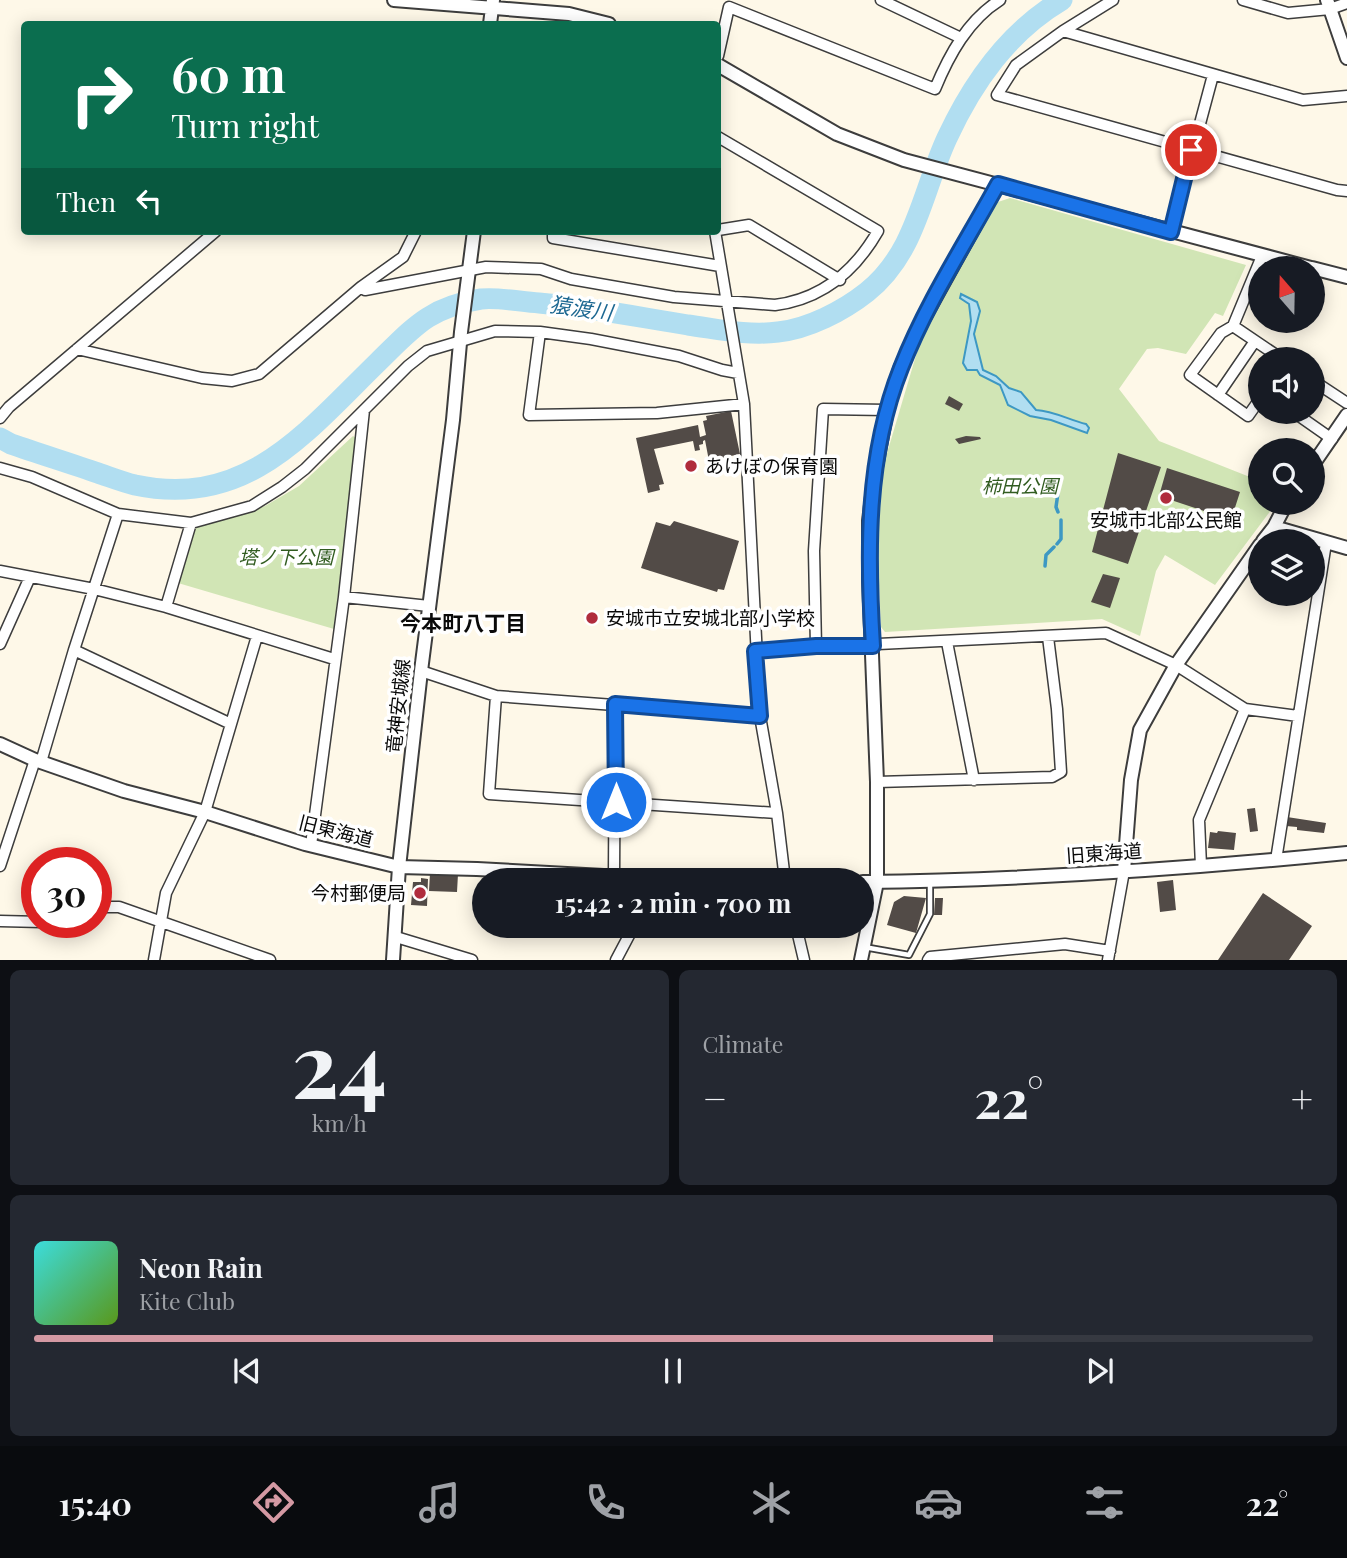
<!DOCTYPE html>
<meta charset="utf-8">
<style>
body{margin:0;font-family:"Playfair Display","Noto Sans JP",serif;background:#242831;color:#f1f3f6;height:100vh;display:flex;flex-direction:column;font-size:26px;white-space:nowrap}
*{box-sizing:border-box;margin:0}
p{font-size:23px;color:#9ea1a6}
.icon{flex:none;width:38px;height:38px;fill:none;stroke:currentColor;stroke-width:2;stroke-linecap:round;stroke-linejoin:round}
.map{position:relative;height:960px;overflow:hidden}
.details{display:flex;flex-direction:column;gap:10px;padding:10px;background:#0d0f14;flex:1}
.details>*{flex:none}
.guide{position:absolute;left:21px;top:21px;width:700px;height:214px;border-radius:7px;box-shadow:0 4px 18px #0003;background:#0b6e4f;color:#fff;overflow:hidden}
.needle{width:46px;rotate:340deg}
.tools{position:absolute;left:1248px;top:256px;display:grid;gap:14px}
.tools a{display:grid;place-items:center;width:77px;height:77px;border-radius:50%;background:#171b24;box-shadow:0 4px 18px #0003;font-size:35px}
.speed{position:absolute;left:21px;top:847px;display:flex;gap:14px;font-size:35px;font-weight:700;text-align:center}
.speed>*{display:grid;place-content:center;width:91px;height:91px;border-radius:50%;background:#171b24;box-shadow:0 4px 18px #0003;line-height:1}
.speed .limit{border:10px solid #d22;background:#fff;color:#111}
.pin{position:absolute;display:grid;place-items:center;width:60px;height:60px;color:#fff;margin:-30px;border:4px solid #fff;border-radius:50%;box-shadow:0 2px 7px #0007}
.me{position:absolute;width:77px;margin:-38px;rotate:0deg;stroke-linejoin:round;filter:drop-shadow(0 0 5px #0008)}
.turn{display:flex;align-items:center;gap:24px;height:147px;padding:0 35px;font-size:32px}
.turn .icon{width:91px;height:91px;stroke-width:2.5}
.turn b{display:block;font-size:49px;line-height:60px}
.then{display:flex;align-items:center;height:66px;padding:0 35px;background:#0003;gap:14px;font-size:26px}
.big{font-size:52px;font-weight:700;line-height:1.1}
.details .card{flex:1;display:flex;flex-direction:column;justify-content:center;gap:10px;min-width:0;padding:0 24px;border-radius:10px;background:#242831}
.details .dial{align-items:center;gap:0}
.dial b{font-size:91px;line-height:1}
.song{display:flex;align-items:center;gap:21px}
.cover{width:84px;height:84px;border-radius:10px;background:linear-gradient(135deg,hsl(180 70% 55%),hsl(90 70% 35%))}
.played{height:7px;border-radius:4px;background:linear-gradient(90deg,#d499a3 75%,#363941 75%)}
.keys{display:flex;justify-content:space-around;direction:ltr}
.heat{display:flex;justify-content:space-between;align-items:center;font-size:38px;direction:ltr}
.details .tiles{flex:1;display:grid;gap:10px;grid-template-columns:1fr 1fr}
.card:last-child{grid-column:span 2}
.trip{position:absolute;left:472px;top:868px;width:402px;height:70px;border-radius:35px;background:#171b24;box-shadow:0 4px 18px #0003;font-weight:700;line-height:70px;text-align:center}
.dock{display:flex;height:112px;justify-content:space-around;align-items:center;background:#090b0e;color:#9ea1a6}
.dock .icon{width:49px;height:49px}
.dock .on{color:#d499a3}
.dock b{font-size:32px;color:#f1f3f6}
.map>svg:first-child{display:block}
.green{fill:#d1e5b5}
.water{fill:#b1def1;stroke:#3d98c3;stroke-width:2}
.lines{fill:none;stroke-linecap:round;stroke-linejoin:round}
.stream{stroke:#3d98c3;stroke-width:3.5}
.river{stroke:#b1def1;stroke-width:21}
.building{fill:#524b47}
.service-casing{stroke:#3d3d3d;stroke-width:8}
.minor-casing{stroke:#3d3d3d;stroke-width:13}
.tertiary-casing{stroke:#3d3d3d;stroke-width:16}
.service{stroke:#fff;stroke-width:4.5}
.minor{stroke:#fff;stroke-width:10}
.tertiary{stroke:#fff;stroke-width:12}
.route-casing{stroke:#114b97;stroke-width:18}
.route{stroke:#1a73e8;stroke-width:12}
.poi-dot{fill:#b02c3d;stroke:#fff;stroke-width:2.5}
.labels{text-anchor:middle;stroke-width:7;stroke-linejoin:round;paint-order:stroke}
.poi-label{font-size:19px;fill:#0a0a0a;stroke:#fff;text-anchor:start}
.park-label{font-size:19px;font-style:italic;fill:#315c20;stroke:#fff}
.street-label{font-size:19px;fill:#0a0a0a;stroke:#fff}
.water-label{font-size:21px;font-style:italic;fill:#1d6892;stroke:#fff}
.neighbourhood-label{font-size:21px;font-weight:bold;fill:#0a0a0a;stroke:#fff}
</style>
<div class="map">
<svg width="1347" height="960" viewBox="0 0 1347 960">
<rect width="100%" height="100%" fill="#fef8e8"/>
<path class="green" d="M1010,198L1246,265L1223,316L1215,313L1186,354L1158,348L1147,349L1119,389L1159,441L1260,481V502H1277L1215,585L1165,555L1156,571L1140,636L1102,619L885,632L881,627L877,543L882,470L920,342L995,203Z
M353,436L356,438L334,629L178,583L196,527L203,523L228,519L265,506L299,486Z"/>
<path class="water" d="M961,294L977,302L980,311L974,334L983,370L996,376L1009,388L1021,392L1036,410C1054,411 1069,420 1086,424L1089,428L1087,433L1051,420L1030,416L1008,405L1000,385L980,375L977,370H967L963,363L971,321L969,304L960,298Z"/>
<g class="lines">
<path class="stream" d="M1058,493L1056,507L1058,512
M1057,544L1061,539V520
M1045,566L1046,555L1054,547"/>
<path class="river" d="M0,438L11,444C40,454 69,463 98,473C110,477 123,482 135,485C247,509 306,432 378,362C413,328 429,307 481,299C499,297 521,302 539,303C589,307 638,317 688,325C718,329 748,336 778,332C808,329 843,311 867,292C916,253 922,192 947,138C973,82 1008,32 1062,0"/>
</g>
<path class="building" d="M1260,275V308L1249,303Z
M949,396L963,404L959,411L945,404Z
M731,411L740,454L709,461L705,440L703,441V444L699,445L700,450L695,451L693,441L654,449L664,484L659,485L660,490L648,493L636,438L698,425L700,437L706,435L703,421L707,420L706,416Z
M966,436L980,437L981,439L959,444L955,439Z
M1118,453L1161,467L1128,564L1092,552Z
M1167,468L1240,492L1231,520L1159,496Z
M674,521L739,541L724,590L718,589L717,592L641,568L656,522L670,526Z
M1103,574L1120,578L1110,608L1091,602Z
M1255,808L1258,831L1250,832L1247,809Z
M1287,817L1326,823L1324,833L1297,830V827L1286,826Z
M1218,831L1236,833L1234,850L1208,848L1210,832L1217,833Z
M430,873L458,874L457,892L429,891Z
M421,878L428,879L427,906L411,905L413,882H421Z
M1173,880L1176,910L1160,912L1157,882Z
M1263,893L1312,926L1289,960H1218Z
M904,896L926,898L916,933L887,925L894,902Z
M935,898H943L942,915H934Z"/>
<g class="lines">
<g class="service-casing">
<path id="service" d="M864,947L909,955L930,914V882"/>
</g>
<g class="minor-casing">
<path id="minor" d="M881,0L961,38
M1113,0L1063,31L1016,65L997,95L1337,190L1347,191
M1243,0L1288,13L1330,9L1347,3
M1063,31L1303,100L1347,96
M718,56L729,7L935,89C949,55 968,20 1000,0
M718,230L749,225L840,280
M553,231V238L720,266
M715,231L744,404L760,716L777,813L785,880
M1171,232L1213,75
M1262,256L1233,326L1282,359
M361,287L365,290L486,267L541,269L571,279L674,297L775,305C822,299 855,271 878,231L718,137
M1233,326L1221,333L1190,375L1248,416L1260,399
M540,332L529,415L657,413L744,404
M77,349L202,378L232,381L259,374L361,287L403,257L416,231
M1312,380L1347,403
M1218,395L1255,341
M1292,411L1332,439
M0,418L9,407L216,231
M0,468L32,477L118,514L191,523L252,506L282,487L305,469L408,366L427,351L495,331L540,332L591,339L679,356L722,370L738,373
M0,571L94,589L166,607L334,659
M344,597L429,606
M166,607L191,523
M947,642L974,780
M0,644L30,577
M816,647L814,551L823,409L887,410
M74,650L231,724
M755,651L816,647L1106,633L1176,665L1245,709L1298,716
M421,671L496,696L760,716
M496,696L489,794L777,813
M41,762L74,650L118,514
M877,782L1052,777L1061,772L1057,709L1048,637
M311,845L344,597L364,410
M1276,860L1326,543
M0,866L35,760
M1201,866L1199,820L1245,709
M614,877L615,704
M96,907H119L270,960
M0,921L42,922
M796,926L804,960
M396,937L472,960
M154,960L166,893L205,812L257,636
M616,960L634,926
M928,960L930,957L1065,944L1110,951
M1108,960L1124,871"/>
</g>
<g class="tertiary-casing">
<path id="tertiary" d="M394,0L569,14L609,24
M1327,0L1347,58
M490,24L493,0
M718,65L837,134L904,160L1311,268
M1312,268L1347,277
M1312,466L1347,415
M1274,527L1347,548
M1263,541L1274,527L1287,502
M0,744L35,760L124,791L205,812L305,844L399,867L477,869L677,880
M1124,871L1131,780L1140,730L1176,665L1260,545
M863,882C1025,880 1186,869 1347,853
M393,960L399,867L421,671L453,420L461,332L474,231
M861,960L877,882V782L869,578V521L875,472L887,410L900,369L918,329L998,184"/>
</g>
<use href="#service" class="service"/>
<use href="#minor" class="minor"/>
<use href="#tertiary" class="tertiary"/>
</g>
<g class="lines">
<g class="route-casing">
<path id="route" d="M616,802L615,704L760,716L755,651L816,646H873C867,553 866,456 901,368C926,304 965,244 998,184L1171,232L1191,150"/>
</g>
<use href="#route" class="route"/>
</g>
<g class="poi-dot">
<circle cx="691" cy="466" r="7"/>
<circle cx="1166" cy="498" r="7"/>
<circle cx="592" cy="618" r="7"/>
<circle cx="420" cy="893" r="7"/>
</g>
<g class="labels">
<g class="poi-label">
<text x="705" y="473">あけぼの保育園</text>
<text x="1166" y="527" text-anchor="middle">安城市北部公民館</text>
<text x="606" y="625">安城市立安城北部小学校</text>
<text x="406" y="900" text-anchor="end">今村郵便局</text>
</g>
<g class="park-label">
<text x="1020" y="493">柿田公園</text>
<text x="286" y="564">塔ノ下公園</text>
</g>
<g class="street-label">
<text transform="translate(398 706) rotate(-84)" y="7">竜神安城線</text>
<text transform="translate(336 831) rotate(14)" y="7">旧東海道</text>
<text transform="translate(1104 853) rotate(-4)" y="7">旧東海道</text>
</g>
<g class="water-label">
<text transform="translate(581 309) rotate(8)" y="7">猿渡川</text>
</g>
<g class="neighbourhood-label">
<text x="463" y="631">今本町八丁目</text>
</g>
</g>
</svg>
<div class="tools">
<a><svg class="needle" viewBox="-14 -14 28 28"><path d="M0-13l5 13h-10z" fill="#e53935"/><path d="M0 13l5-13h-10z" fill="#9ea1a6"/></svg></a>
<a><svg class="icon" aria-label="sound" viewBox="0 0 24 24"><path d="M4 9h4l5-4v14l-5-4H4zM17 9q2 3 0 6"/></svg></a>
<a><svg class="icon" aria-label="search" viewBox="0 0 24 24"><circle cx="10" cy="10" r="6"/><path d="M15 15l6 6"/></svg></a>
<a><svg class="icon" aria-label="layers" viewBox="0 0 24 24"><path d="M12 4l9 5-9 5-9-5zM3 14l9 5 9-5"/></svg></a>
</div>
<div class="speed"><div class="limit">30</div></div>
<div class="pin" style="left:1191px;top:150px;background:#d93025"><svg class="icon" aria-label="arrive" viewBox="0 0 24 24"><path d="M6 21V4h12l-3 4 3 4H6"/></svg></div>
<svg class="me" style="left:616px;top:802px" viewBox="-20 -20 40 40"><circle r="17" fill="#1a73e8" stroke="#fff" stroke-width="3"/><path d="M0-11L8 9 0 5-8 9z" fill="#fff"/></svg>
<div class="trip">15:42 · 2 min · 700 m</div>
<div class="guide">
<div class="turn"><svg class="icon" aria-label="right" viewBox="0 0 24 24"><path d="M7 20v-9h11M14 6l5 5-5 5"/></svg><div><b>60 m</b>Turn right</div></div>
<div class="then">Then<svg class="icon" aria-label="left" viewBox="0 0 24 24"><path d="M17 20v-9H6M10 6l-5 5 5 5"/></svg></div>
</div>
</div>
<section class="details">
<div class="tiles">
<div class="card dial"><b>24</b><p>km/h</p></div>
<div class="card"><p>Climate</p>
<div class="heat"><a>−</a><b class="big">22°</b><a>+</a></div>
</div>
<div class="card">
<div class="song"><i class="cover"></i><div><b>Neon Rain</b><p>Kite Club</p></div></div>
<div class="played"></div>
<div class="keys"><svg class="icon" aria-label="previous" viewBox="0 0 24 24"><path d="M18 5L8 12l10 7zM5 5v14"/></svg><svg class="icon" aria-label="pause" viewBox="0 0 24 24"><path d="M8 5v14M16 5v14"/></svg><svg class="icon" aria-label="next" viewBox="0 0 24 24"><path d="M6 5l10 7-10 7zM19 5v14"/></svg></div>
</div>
</div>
</section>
<nav class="dock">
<b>15:40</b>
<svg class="icon on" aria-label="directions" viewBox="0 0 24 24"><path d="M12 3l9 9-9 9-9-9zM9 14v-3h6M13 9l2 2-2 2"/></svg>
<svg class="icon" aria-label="music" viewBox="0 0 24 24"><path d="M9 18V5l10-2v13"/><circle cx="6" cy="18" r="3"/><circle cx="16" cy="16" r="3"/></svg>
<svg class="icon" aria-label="phone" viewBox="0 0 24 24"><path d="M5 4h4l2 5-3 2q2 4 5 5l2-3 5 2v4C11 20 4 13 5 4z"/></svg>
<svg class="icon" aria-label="climate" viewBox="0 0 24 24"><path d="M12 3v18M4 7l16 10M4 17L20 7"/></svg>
<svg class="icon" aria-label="car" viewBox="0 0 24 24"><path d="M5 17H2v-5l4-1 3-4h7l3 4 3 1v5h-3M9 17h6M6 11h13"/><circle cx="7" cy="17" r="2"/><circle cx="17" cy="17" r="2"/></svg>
<svg class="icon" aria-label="filters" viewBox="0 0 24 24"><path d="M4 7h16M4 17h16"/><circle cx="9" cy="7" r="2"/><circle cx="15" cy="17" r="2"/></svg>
<b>22°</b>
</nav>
